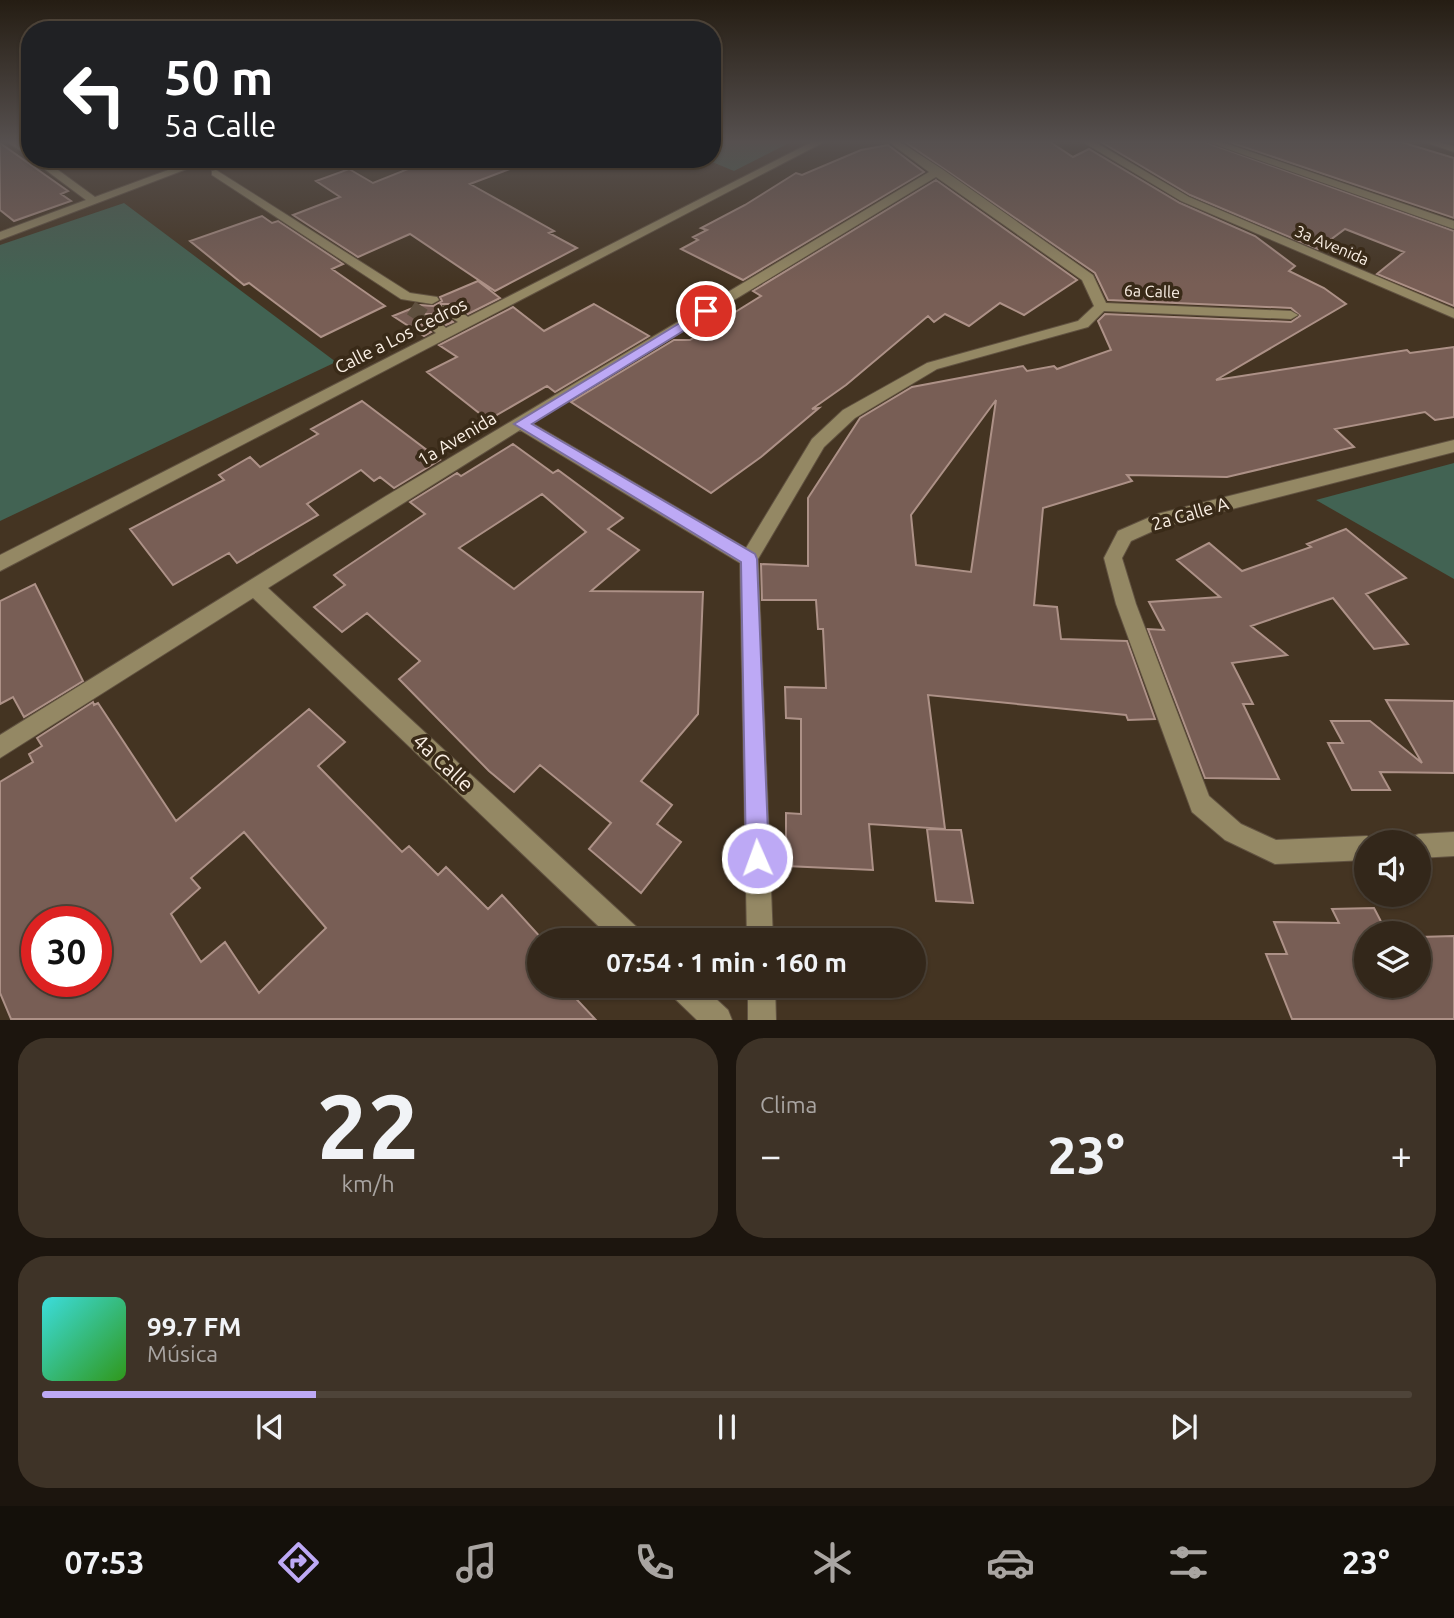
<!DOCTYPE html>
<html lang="es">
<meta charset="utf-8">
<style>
body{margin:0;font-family:Ubuntu,sans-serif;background:#3e3327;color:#f1f3f6;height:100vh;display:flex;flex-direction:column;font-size:26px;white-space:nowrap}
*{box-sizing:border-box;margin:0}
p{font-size:23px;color:#a9a5a2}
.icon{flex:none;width:38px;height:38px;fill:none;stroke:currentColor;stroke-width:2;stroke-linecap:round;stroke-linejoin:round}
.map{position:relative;height:1020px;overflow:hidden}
.sheet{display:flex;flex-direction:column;gap:18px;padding:18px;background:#1c150e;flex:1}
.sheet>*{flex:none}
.guide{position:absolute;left:21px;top:21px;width:700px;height:147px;border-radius:28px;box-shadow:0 2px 5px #0004,0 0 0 2px #4e4439;background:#202124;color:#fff;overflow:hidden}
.tools{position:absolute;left:1354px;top:830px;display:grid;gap:14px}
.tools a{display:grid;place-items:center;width:77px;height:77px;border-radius:50%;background:#33271a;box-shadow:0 2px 5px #0004,0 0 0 2px #4e4439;font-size:35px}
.speed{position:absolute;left:21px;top:906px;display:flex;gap:14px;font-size:35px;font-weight:700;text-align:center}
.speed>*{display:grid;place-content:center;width:91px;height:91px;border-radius:50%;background:#33271a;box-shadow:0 2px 5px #0004,0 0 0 2px #4e4439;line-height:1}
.speed .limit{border:10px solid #d22;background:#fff;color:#111}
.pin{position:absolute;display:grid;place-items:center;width:60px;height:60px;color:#fff;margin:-30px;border:4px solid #fff;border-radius:50%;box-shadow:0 2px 7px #0007}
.me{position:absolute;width:77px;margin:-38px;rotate:358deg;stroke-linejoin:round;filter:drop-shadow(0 0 5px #0008)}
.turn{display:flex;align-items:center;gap:24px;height:147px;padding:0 28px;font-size:32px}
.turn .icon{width:91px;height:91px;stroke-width:2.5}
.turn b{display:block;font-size:49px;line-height:60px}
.big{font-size:52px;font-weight:600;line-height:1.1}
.sheet .card{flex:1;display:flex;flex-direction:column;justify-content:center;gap:10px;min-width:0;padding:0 24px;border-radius:28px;background:#3e3327}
.sheet .dial{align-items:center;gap:0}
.dial b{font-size:91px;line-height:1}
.song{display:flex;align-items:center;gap:21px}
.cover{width:84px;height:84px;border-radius:10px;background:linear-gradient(135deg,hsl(180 70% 55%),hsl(110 70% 35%))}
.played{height:7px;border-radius:4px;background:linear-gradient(90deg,#bda9f5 20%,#4e4439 20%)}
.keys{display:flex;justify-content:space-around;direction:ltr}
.heat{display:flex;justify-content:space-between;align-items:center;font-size:38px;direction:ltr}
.sheet .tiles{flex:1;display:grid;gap:18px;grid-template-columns:1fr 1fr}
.card:last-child{grid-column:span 2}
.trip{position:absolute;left:527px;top:928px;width:399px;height:70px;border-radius:35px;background:#33271a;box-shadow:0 2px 5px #0004,0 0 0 2px #4e4439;font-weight:600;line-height:70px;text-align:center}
.menu{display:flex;height:112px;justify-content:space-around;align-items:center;background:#14100a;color:#a9a5a2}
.menu .icon{width:49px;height:49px}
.menu .selected{color:#bda9f5}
.menu b{font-size:32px;color:#f1f3f6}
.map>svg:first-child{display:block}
.green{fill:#426353}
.building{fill:#785e55;stroke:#ad9187;stroke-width:2;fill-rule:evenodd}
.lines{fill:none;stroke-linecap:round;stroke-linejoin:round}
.minor-tunnel{stroke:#5f503f;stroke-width:15;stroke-dasharray:15 7;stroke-linecap:butt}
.minor-casing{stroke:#615241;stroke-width:2}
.minor{fill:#948864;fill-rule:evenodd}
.route{fill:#bda9f5;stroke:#7b6e9f;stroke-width:2}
.labels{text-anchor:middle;stroke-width:7;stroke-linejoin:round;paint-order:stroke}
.far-street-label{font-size:16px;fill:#faefe4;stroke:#392a18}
.street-label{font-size:18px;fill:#faefe4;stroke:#392a18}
.near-street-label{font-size:21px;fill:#faefe4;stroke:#392a18}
</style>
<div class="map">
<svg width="1454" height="1020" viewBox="0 0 1454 1020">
<rect width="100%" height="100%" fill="#443422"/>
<path class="green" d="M712,142H791L734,171L705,159H712Z
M124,203L336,362L0,521V245Z
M1454,463V579L1316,500Z"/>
<path class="building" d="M905,142H1050L1073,157L1089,149L1180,203L1255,236L1295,266L1289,271L1324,288L1346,304L1216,380L1407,350L1410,353L1454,347V417L1435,420L1425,412L1335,429L1354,447L1227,477L1127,475L1132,481L1043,508L1034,605L1057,607L1061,639L1127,641L1155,719L1128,720L1126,715L928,695L945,829L869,824L873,870L786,866V813L801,814V719L786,718L785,687L826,688L823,629H818L816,600H762L761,564L808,566V498L860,418L912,387L1023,366L1027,371L1054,366L1057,369L1111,350L1098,321L1105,314L1291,322L1300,316L1291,308L1108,300L1095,273ZM996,400L971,572L916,565L911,515Z
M1101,142H1205L1454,231V306L1377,274L1404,252L1345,229L1318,249L1190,195Z
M1229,142H1401L1454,158V218Z
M0,143L68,191L61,194L71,201L14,221L0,210Z
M888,145L924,172L743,280L681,249L698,240L693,237L707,230L701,228L745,205L796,173L802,175L861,150Z
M433,159H527L528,162L470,184L554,231L549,233L577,248L495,291L410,234L358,257L293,215L340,197L316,181L349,169L373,183Z
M936,180L1077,280L1024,315L1000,303L969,326L945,314L934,322L928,316L846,385L812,409L819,408L761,457L711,493L571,402L674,340H690L761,296L753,291Z
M262,216L272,223L278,221L343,264L332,269L385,306L321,337L249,283L244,285L190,241Z
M478,281L500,298L468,314L455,304H441L442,314L453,322L446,325L435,314H421V324L431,332L424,336L393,316L420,305L433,306L442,301L440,297Z
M594,304L649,336L555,392L547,386L488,420L427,372L457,357L439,345L513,307L544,331Z
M362,401L440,460L394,488L380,477L374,481L361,470L307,504L318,515L237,563L229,553L173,585L130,529L224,480L219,475L250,457L260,467L318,434L311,429Z
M513,444L553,473L558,470L623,518L608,529L639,550L591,591L703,592L698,714L641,781L672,805L657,824L681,842L641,893L589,849L611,823L540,765L514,792L489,771L399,679L420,661L367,613L342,632L314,607L345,585L334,575L425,514L410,502L457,473L461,476ZM542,494L586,532L514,589L459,548Z
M1346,529L1406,578L1366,594L1408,644L1374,649L1333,598L1251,626L1287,655L1232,663L1253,704H1243L1279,779L1205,778L1148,629L1164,630L1149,602L1220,597L1177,560L1209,543L1242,571L1311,547L1307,544Z
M35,584L83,681L24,717L13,697L0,704V601Z
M1386,700L1454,701V773L1380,772L1390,790H1352L1328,743H1343L1331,721H1370L1422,763Z
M93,702L94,705L98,703L176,821L309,709L345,742L318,766L402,852L409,846L438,875L446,867L488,909L502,895L543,940H539V985H568L566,988L595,1019H11L0,993V782L33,762L29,754L42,746L37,738ZM244,832L326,928L259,993L225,942L201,962L171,914L200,888L191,878ZM37,922H96V982H37Z
M927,829L961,830L973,903L936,901Z
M1374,908L1387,933H1367V985H1419V937L1454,936V1019H1292L1266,954H1287L1274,922L1339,923L1332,909Z"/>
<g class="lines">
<path class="minor-tunnel" d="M411,308L428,319"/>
<g class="minor-casing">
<path id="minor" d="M7,142H18L30,149V157Z
M812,142H824L0,571V555L436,333L423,322V316H433L446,328L458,322L443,312V306H453L468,317Z
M889,142H900L942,169L1093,275L1106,303L1291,311L1298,315L1291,319L1104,311L1088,327L937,369L855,418L824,447L758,559L773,940H747L740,563L520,430L268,588L641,931L645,940H613L253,598L0,758V735L386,496L929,172ZM936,177L1082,280L1094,306L1078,321L927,363L843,410L812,439L746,548L532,423Z
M1083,142H1095L1189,197L1454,309V318L1181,201Z
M1208,142H1222L1454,221V229Z
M1424,142H1439L1454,146V152Z
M31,159H43L95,197L198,159H213L0,240V232L86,200Z
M216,170L410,293L437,297L439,300L432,304L401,299L212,175V171Z
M1454,440V452L1162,527L1131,541L1122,558L1136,604L1209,796L1241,824L1276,840L1367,836L1377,842H1367V860L1275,864L1225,840L1192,812L1116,604L1104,558L1118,531L1157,514Z
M1454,832V856L1419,858V842H1409L1410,837L1419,834Z
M668,985H701L728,1010L732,1020H697L671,995Z
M748,985H775L776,1020H748Z"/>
</g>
<use href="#minor" class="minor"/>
</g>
<linearGradient id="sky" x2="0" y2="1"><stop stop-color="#251d13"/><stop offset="0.5" stop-color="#56504f"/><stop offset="1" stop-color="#56504f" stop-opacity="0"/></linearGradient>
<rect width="1454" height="284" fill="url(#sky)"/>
<path class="route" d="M706,307L711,309V314L532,424L755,554L757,559L769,858L765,866L757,869L750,866L746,858L741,562L514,424Z"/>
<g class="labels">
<g class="far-street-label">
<text transform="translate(1332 245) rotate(23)" y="6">3a Avenida</text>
<text transform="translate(1152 291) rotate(2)" y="6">6a Calle</text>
</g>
<g class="street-label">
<text transform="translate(401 336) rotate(-27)" y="6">Calle a Los Cedros</text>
<text transform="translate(457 439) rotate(-31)" y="6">1a Avenida</text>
<text transform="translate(1190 514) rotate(-16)" y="6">2a Calle A</text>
</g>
<g class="near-street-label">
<text transform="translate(443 763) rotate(43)" y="7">4a Calle</text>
</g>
</g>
</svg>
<div class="tools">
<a><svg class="icon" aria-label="sound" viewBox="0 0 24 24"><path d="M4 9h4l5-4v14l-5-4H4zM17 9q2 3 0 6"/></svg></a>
<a><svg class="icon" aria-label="layers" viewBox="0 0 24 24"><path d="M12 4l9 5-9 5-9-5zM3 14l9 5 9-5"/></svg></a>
</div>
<div class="speed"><div class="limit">30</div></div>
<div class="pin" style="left:706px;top:311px;background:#d93025"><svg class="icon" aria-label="arrive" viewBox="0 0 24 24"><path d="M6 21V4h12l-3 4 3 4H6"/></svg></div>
<svg class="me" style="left:757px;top:858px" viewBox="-20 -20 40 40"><circle r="17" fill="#bda9f5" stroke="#fff" stroke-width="3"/><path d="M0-11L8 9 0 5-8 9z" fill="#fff"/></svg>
<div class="trip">07:54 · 1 min · 160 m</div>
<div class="guide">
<div class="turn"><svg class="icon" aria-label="left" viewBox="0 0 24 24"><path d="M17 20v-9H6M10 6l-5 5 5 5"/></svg><div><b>50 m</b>5a Calle</div></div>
</div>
</div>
<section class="sheet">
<div class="tiles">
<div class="card dial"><b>22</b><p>km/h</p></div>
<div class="card"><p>Clima</p>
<div class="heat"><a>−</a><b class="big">23°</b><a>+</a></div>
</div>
<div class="card">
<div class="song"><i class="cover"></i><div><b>99.7 FM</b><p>Música</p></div></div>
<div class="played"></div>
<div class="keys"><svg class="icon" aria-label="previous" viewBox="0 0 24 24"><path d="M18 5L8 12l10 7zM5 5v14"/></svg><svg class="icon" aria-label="pause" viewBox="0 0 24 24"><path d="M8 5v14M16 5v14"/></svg><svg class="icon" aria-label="next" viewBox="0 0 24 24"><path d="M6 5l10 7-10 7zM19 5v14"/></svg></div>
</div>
</div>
</section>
<nav class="menu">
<b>07:53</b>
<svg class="icon selected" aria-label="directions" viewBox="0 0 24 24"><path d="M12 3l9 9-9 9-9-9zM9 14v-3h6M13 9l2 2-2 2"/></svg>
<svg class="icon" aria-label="music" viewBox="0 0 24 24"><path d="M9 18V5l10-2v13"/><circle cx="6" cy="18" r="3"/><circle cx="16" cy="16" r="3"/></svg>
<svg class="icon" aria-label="phone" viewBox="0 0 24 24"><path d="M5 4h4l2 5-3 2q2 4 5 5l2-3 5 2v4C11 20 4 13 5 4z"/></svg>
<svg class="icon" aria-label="climate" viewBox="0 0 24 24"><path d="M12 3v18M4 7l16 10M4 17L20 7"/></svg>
<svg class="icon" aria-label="car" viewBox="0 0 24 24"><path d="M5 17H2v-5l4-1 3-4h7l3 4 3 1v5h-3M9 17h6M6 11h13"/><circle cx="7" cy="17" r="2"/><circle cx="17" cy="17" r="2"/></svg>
<svg class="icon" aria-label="filters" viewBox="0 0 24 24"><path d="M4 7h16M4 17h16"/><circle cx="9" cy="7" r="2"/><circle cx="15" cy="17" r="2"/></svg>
<b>23°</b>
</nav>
